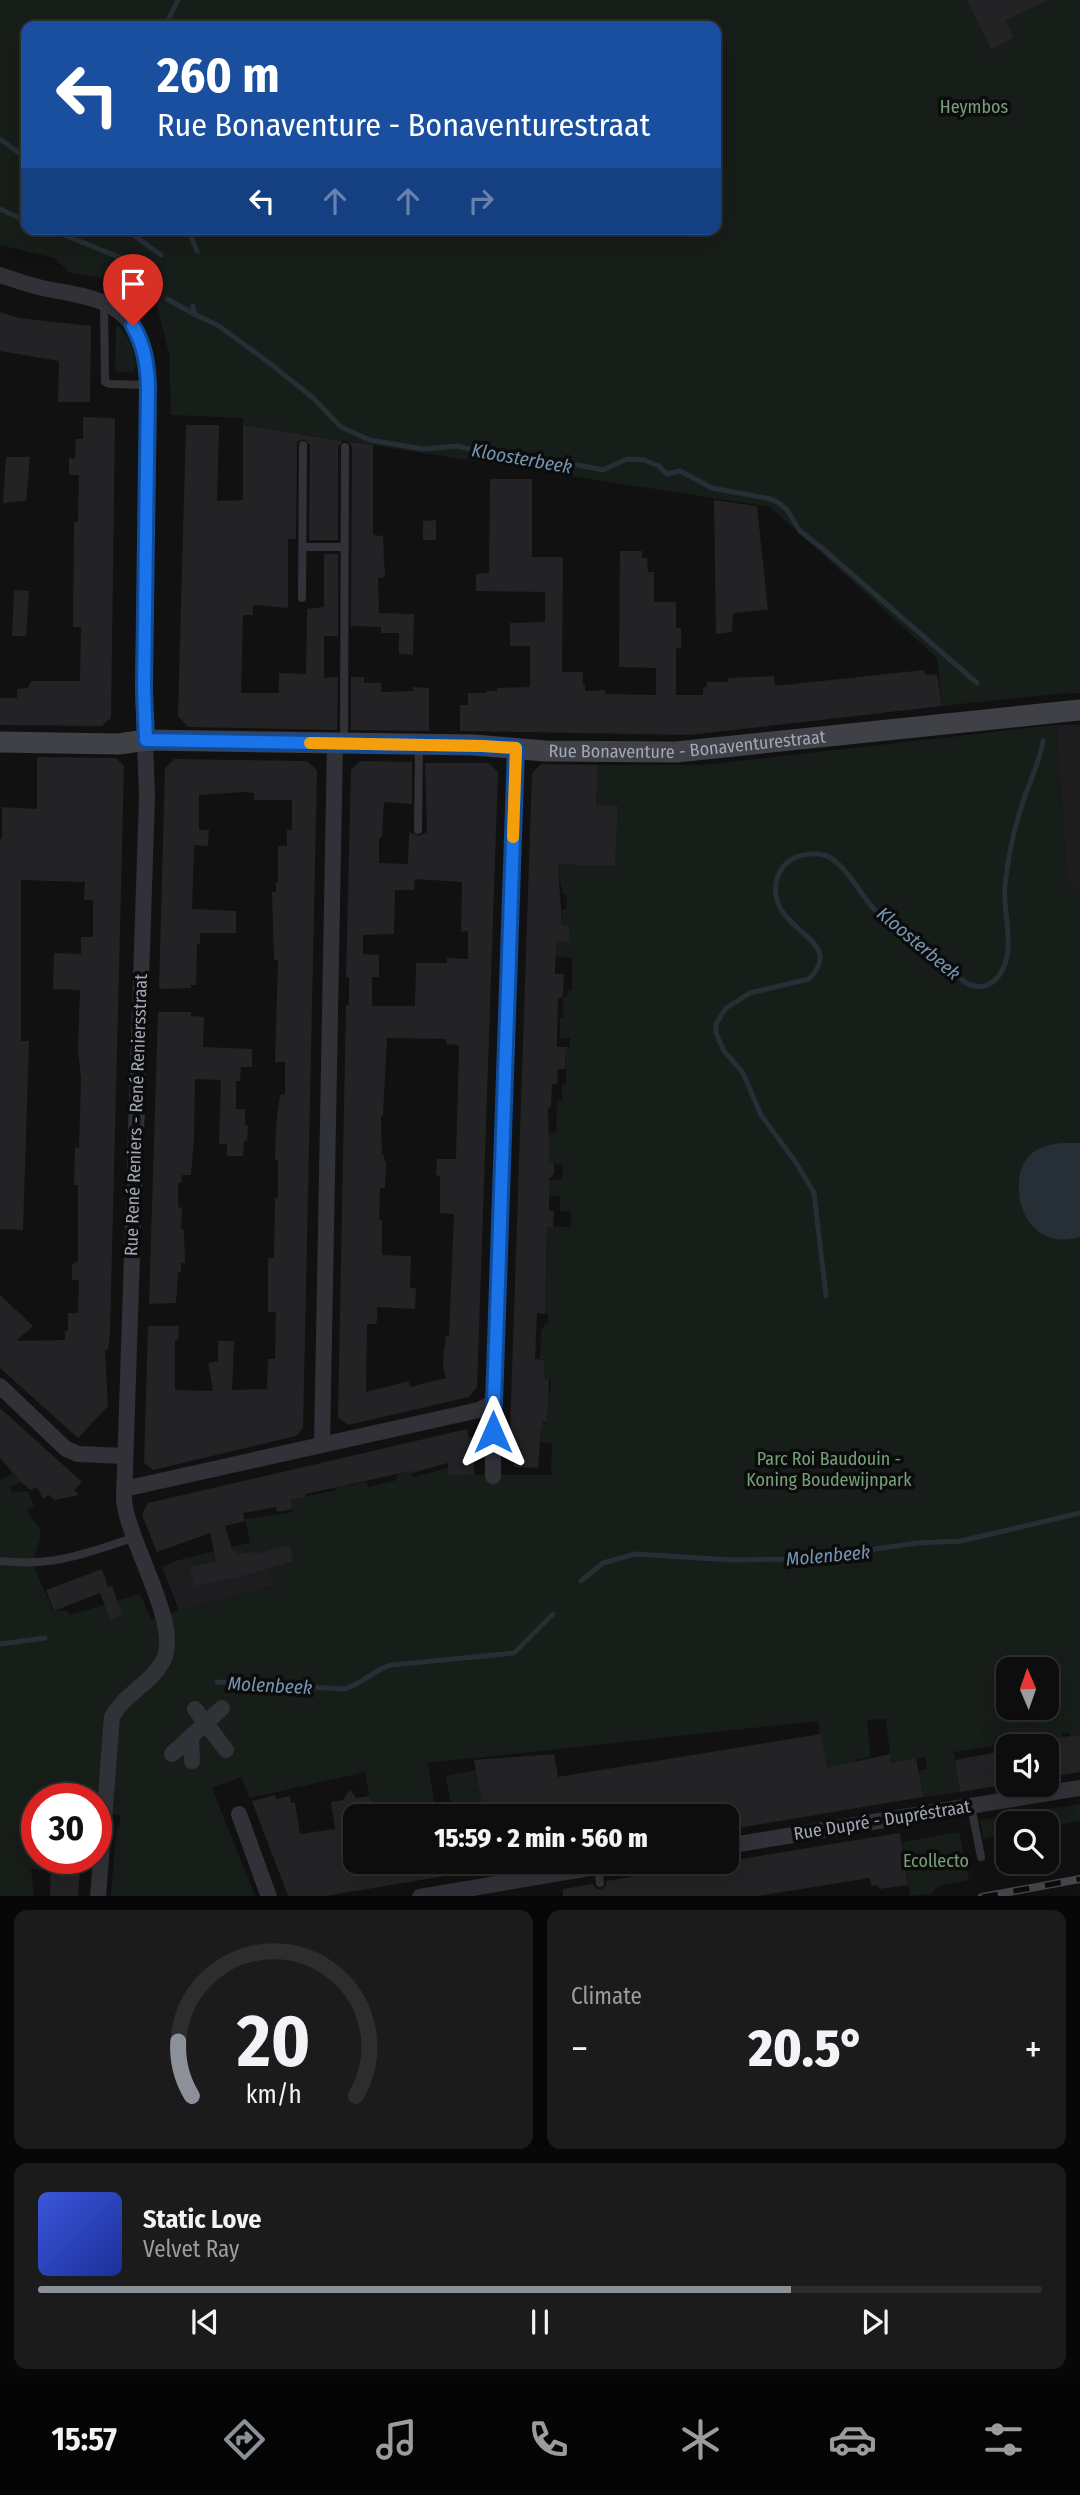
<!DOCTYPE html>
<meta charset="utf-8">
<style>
body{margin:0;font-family:"Fira Sans Condensed",sans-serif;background:#1b1b1c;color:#f1f3f6;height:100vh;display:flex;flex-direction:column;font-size:26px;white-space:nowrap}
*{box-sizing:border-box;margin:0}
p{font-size:23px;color:#9a9c9e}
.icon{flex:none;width:38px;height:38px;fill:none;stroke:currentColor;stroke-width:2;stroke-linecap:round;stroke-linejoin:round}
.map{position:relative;height:1896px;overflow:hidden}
.panel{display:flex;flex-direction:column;gap:14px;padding:14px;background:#070708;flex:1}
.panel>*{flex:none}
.top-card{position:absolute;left:21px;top:21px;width:700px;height:214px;border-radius:14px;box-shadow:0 7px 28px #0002,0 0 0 2px #2d2d2e;background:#1a4fa0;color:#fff;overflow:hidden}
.needle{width:46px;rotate:358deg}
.controls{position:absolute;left:996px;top:1657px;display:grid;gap:14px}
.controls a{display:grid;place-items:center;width:63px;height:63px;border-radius:14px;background:#0d0d0e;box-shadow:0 7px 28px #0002,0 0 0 2px #2d2d2e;font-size:35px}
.speed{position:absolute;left:21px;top:1783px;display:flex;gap:14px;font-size:35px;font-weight:700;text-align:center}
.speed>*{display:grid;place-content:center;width:91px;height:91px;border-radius:50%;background:#0d0d0e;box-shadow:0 7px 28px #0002,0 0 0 2px #2d2d2e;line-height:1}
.speed .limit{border:10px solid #d22;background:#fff;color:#111}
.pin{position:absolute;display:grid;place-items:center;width:60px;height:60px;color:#fff;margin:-72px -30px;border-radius:50% 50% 50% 0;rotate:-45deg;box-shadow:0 0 7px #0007}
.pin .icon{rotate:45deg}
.me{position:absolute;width:77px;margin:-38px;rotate:0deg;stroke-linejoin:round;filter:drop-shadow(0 0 5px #0008)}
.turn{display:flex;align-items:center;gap:24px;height:147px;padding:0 21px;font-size:32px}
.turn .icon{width:91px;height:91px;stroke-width:2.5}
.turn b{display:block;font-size:49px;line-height:60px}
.lanes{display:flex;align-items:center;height:66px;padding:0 21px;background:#0003;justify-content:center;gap:35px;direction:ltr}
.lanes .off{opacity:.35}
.big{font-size:52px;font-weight:800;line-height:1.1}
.panel .tile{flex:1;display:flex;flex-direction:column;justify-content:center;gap:10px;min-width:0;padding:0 24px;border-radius:14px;background:#1b1b1c}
.panel .dial{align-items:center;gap:0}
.dial svg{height:182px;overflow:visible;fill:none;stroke:#2d2d2e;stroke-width:7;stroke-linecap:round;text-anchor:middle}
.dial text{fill:#f1f3f6;stroke:none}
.song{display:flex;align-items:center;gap:21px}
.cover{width:84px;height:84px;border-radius:10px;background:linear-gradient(135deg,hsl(230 70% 55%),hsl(230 70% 35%))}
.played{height:7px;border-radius:4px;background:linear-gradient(90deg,#8c9099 75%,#2d2d2e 75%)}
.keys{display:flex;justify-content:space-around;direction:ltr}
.heat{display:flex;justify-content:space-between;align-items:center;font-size:38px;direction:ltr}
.panel .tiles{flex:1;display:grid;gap:14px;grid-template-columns:1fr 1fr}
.tile:last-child{grid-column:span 2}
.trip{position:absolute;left:343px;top:1804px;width:396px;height:70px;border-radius:14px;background:#0d0d0e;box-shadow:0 7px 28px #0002,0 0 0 2px #2d2d2e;font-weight:800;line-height:70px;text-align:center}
.dock{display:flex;height:112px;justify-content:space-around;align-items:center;background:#050506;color:#9a9c9e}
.dock .icon{width:49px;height:49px}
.dock .selected{color:#8c9099}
.dock b{font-size:32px;color:#f1f3f6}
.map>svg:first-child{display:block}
.built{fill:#1d1d1f}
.green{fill:#171d18;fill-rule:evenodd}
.water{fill:#262f36}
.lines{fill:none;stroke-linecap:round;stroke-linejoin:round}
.stream{stroke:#262f36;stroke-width:5}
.building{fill:#232326;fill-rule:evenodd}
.lane{stroke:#313237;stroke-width:8}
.street{stroke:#313237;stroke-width:16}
.secondary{stroke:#3f4147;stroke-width:21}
.rail-casing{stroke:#44464d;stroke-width:8}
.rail{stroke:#0c0c0d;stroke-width:5;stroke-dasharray:16;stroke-linecap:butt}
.route-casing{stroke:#114b97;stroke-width:18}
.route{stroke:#1a73e8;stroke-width:12}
.slow{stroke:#f59e0b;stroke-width:12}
.labels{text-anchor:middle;stroke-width:7;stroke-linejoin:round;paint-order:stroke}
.park-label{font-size:18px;fill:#76a079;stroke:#0c0c0d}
.street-label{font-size:18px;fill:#a1a7b4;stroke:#0c0c0d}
.water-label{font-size:19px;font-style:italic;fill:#7596b2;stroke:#0c0c0d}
</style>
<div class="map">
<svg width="1080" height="1897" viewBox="0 0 1080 1897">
<rect width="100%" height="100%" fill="#111112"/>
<path class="built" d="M1056,725H1080V896L1067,882Z
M373,1513L386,1559L179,1610L162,1567L179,1560Z"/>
<path class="green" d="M0,0H1080V693L1055,694L942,706L937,658L770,507L243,425V418L171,415L169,354L153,289L131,279L110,280L69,272L54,258L0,245ZM26,26H716V229H26Z
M118,325C129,337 135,351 136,367L132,372H118L115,368L116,327Z
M1056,725L1067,882L1080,896V1736L1070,1737L1069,1733L1062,1734V1737L1054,1738V1744C1035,1748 1017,1745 998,1748L997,1745L954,1752L960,1792L923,1797L918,1771L927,1769L925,1757L891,1763L886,1719L867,1720L871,1757L855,1760L856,1766L827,1780L818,1721L428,1763L435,1807L389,1811V1816H373L365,1772L250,1798L241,1777L212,1788L255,1896H111L116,1830L119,1827L120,1815L96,1813V1799H37V1809H34L37,1858L41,1859L42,1871L31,1868L34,1896L0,1897V1480L13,1473L21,1482L10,1487L12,1492L28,1491L34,1506L27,1511L40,1529V1539L33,1564L53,1611H68L70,1615L140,1594L151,1619L179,1610L274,1587L268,1567L293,1561L289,1545L237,1555L236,1551L215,1556L216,1561L190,1567L188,1558L250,1543L245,1519L293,1512L290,1500L336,1490L335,1487L351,1483V1485L366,1481L368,1487L397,1480L396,1475L411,1471L413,1477L448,1468V1475H551L552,1443L540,1442L541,1426L547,1422L548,1401L543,1393L550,1392L551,1380L541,1379V1366H544V1360L540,1359L541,1329H543L544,1324H548V1314H545L547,1227H571V1212L560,1211V1196H549V1180L562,1179L563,1165L549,1164V1149L544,1148L545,1132L556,1133L557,1101H562V1084H566V1047H570V1038H560V1018H563V997H567L568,991H572V958L549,956L554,941H569V926H562V910L566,909L567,895L563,894L556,863L615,865L618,807L596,805L598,765H702ZM1008,1670H1046V1708H1008Z
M476,1770L484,1816H453L446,1776Z
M1080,1804V1821L1047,1827L1046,1824H1008V1834L983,1839L980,1820Z
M959,1832L969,1880L938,1886L931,1894L910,1896L902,1842Z"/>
<path class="water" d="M1060,1143H1080V1237C1046,1247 1021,1225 1019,1192C1018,1179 1020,1165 1030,1155C1038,1147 1050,1145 1060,1143Z"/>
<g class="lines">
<path class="stream" d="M165,26L178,0
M0,139L26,158
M0,209L26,221
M50,229L133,263L144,274
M125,229L161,255
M188,229L197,251
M167,299L194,314
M193,306L194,314L219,326L272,365L313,398L341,427L370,440L423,449L458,446L477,451L495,452L549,466L578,465L603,470L627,459L644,460L659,466L667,474L680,471L712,488L771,499L779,503L787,510L800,531L822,548L977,683
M826,1296L814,1193L797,1164L761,1115L743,1073L724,1051L716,1033V1024L726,1008L750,993L809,979C849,938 768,932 776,883C777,875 782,866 789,861C799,854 819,851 829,857C849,869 859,893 874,909C895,931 923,944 946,964C955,972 962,984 975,986C984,988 992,984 998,977C1018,951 1002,915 1005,885C1008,857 1014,828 1023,802C1029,782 1040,762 1043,741
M581,1581L603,1563L635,1554L732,1560L805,1559L917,1543L961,1541L1080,1513
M0,1644L45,1638
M217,1682L344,1689C362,1684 374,1670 391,1665L514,1653L553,1614"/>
</g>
<path class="building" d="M967,0H1050L1005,20L1014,38L991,49Z
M0,312L19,318L91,326L90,402H58L59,361L0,351Z
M83,417L115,418L111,718L102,726L0,725V698H17V689L28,688L31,681H80L81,627H73L74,522H78L79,475H69V458H75L76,439H83Z
M186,425H219L217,501L243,500V425L343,441L338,447V540H309L310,445L304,439L297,442L296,539H288V608L253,605V615H243L241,693H279V673L306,674L307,609L324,607V554H338V636H324V678L338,677L337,730L188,727L178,716Z
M349,442L373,445V535L383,536L384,560L385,577L378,578L379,613L414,614L413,655L399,654V633H381V627L351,626L352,447Z
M6,457H30L26,501L3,503Z
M490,479H532V557H563L562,672H583V685H585V691L605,690V694L656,695V668L619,667L620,551H642V558H647L648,572H654V602H676V628H681V649L676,648V695H703V687H707V682H728V678L774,676L775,686L924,670L925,675L937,674L942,706L689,735L460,731V705H468V693H487V691H497V688L530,687V646H510V623L545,622V592L476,591V574L489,573Z
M714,500L757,506L768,610L733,613L732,632L716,634Z
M436,520V540H423V521Z
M14,590L29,591L26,636H12Z
M351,677H364V683H381V692L413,691V687L429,688V731L351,730Z
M37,757L116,758L124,766L110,1332L108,1350H105L108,1406L78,1438L0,1368V1295L33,1326L16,1341L65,1340V1331H68V1313H78L79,1280H72V1265L78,1261V1185H74L75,1147L79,1148L80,1114L81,1079L78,1051L80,990L53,989L54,953L81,954V937H93V900H84L85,882L21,880V1041H29L23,1230L0,1229V839H2V807L37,809Z
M174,759L307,761L317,770L303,1428L296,1436L153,1470L144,1463L148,1326H179L178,1340H175V1390L213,1391L208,1363L218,1361V1341H234L232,1390L267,1389L268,1359H275L276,1312H268V1258H274L275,1198H278V1160H275L276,1126L280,1095L285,1094V1062H275L278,960H274L272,892H276V882H278V846H287V830H292V800H254V793L244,792L199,795V830H209L208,846L194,845L192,909L236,911V933H200V944H197L196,985H191V988L159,989L165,768Z
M360,761L412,762V804L384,802L382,836L379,839V863L408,864L409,832L419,836L427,832L425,763H489L498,772L477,1387L469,1397L348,1425L338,1417L346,1005H349V977H346L351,770ZM415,879L462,882L461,932L468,931V959L447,958V963H416L415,1006H372V977H379V955L363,954V935L394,934L395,890H414ZM387,1038L446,1039V1044L459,1045L456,1159H437L436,1175L440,1176V1213L454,1214L449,1336H446L444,1351L443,1367L446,1378L410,1387L409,1381L366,1392L367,1324H375L377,1321V1307L415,1309L416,1288H410L411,1256L382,1255V1220H379L380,1188H385L386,1161H384V1155H382L381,1116H383Z
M541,764L598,765L596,805L618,806L615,866L558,864L562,926H569V942L556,941L555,974H564L563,997L558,998L557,1038V1047H566L565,1069H558L557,1084H552L551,1108L548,1107L549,1164H554V1174L549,1179V1211H554L553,1227H547L545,1314L537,1313L535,1359L544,1360V1379L549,1380L547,1422H543V1427L541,1426L538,1468L514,1467V1462H509L532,773Z
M158,1012H191V1016L204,1017L203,1047L252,1049V1067H241L240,1081H236V1109H245V1125H248L247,1141H244L243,1156H227V1144H219L221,1080L195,1079L194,1139L191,1175H182L181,1183H178V1206L182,1209L181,1228L184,1231L185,1263L181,1262V1272H178L176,1303L149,1304Z
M0,1408L82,1482L74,1490L79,1495L55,1500L49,1495L43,1499L37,1487L30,1490L21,1482L0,1458Z
M467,1429L469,1437H475L474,1475H448V1463L412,1473L411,1471L305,1494L306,1497L290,1500L293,1509L277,1512L276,1507L243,1513L245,1521L225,1526L233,1552L236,1551L237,1555L255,1551L253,1555L289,1545L293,1561L242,1576L195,1586L190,1567L216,1561L210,1533L157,1552L142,1515L148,1503Z
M102,1569L108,1587L112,1586L122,1615L110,1620L100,1593L54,1611L46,1590Z
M821,1734L827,1768L890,1754L891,1763L916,1758L923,1797L726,1830V1816H484L474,1760L554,1754L558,1777Z
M1070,1736H1080V1772L1046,1777V1744L1054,1743V1738Z
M1008,1750V1784L960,1792L955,1760Z
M350,1789L356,1798L370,1796L373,1816H355V1862H486L487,1869L326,1896H288L252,1801L275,1795L276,1799L290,1796L291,1803H295L300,1834L335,1829L331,1802L343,1800Z
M900,1833L908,1885L879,1889L878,1885L871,1886L870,1878L757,1896H563V1889L593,1884L597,1889H601L606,1886V1881Z
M51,1858H81L78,1896H50Z"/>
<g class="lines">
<path class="lane" d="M104,304L105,382L110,384L148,385
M303,547H345
M302,598L303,445
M344,741L345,447
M418,830L419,745
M0,1561C53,1567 84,1554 133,1538
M971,1806L981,1857
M598,1866L600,1883"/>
<path class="street" d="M0,275C15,280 31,286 47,289C94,298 134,301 146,358C149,376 148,395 149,413L143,689L147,796L124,1500C128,1543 182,1625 163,1661C150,1685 124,1694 112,1717L98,1897
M0,1386L66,1449L78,1454L125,1456
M322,1445L335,743
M493,1476V1400
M124,1489L479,1410L491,1404L494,1395L516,748
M195,1709L226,1750
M191,1736L192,1761
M172,1754L222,1708
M239,1814L269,1897
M726,1846L1080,1788
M420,1897L625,1862"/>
<path class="secondary" id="s1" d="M0,742L118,744L147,740L474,745L545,751L676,752L1080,710"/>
<g class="rail-casing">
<path id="rail" d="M982,1897L1080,1879"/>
</g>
<use href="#rail" class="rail"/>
</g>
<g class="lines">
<g class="route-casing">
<path id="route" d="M133,326C144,345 147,363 148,385L144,689L146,740L483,746L516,748L493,1432"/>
</g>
<use href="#route" class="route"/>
<path class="slow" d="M310,743L483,746L516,748L513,837"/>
</g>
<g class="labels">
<g class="park-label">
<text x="974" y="113">Heymbos</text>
<text x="829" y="1465">Parc Roi Baudouin -<tspan x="829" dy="21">Koning Boudewijnpark</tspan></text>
<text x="936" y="1867">Ecollecto</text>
</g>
<g class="street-label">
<text dy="6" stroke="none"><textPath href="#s1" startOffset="688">Rue Bonaventure - Bonaventurestraat</textPath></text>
<text transform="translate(136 1115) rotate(-88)" y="6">Rue René Reniers - René Reniersstraat</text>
<text transform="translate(882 1820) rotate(-9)" y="6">Rue Dupré - Dupréstraat</text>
</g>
<g class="water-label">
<text transform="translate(522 458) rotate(10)" y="7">Kloosterbeek</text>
<text transform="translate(919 943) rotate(40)" y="7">Kloosterbeek</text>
<text transform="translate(828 1555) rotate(-5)" y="7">Molenbeek</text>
<text transform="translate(270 1685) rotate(3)" y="7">Molenbeek</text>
</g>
</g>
</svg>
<div class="controls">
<a><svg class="needle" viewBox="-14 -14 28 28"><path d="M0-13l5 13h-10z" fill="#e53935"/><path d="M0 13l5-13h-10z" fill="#9a9c9e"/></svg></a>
<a><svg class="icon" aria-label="sound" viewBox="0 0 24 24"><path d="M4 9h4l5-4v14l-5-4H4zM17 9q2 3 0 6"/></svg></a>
<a><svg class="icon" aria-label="search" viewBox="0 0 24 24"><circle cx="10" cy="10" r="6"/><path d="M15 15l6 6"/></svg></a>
</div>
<div class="speed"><div class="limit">30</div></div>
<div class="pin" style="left:133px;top:326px;background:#d93025"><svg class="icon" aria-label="arrive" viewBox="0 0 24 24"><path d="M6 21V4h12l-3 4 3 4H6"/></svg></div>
<svg class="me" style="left:493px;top:1432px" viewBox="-20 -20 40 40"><path d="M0-17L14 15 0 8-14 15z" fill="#1a73e8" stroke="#fff" stroke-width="4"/></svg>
<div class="trip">15:59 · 2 min · 560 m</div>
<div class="top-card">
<div class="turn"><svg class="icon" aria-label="left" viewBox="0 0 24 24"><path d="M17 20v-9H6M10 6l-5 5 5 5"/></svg><div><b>260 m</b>Rue Bonaventure - Bonaventurestraat</div></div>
<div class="lanes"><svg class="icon" aria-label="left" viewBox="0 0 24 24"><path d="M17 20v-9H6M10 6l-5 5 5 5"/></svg><svg class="icon off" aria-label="ahead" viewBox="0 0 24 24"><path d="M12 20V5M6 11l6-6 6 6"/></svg><svg class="icon off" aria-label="ahead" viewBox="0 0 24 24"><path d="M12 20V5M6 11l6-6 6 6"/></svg><svg class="icon off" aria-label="right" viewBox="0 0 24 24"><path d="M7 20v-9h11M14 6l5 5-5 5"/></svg></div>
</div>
</div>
<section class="panel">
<div class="tiles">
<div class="tile dial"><svg viewBox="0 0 100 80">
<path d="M14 69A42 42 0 1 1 86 69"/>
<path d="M14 69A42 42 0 0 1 8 45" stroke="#8c9099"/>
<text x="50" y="56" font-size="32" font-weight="700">20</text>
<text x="50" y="72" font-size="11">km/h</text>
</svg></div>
<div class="tile"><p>Climate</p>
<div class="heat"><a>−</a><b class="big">20.5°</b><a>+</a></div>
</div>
<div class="tile">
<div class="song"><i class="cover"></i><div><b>Static Love</b><p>Velvet Ray</p></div></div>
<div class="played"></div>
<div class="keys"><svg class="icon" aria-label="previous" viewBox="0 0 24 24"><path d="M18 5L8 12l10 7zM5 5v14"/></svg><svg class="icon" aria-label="pause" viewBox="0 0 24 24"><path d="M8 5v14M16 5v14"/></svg><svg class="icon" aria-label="next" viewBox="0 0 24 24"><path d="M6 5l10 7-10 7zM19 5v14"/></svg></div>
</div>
</div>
</section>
<nav class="dock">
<b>15:57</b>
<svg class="icon selected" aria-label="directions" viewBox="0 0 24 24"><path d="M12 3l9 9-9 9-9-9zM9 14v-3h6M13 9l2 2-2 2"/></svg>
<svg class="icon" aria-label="music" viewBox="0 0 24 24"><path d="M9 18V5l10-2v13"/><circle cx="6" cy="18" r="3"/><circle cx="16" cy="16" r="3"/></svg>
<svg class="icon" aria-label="phone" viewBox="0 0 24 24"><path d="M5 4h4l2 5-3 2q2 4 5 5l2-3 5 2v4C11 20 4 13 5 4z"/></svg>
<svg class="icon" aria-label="climate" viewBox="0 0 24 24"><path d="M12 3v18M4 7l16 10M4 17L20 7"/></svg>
<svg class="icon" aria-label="car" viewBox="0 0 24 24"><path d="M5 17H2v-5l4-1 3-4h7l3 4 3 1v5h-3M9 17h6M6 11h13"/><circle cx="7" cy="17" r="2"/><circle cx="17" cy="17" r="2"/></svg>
<svg class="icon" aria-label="filters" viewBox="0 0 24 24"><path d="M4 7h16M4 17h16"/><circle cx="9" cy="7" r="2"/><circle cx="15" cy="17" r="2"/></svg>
</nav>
